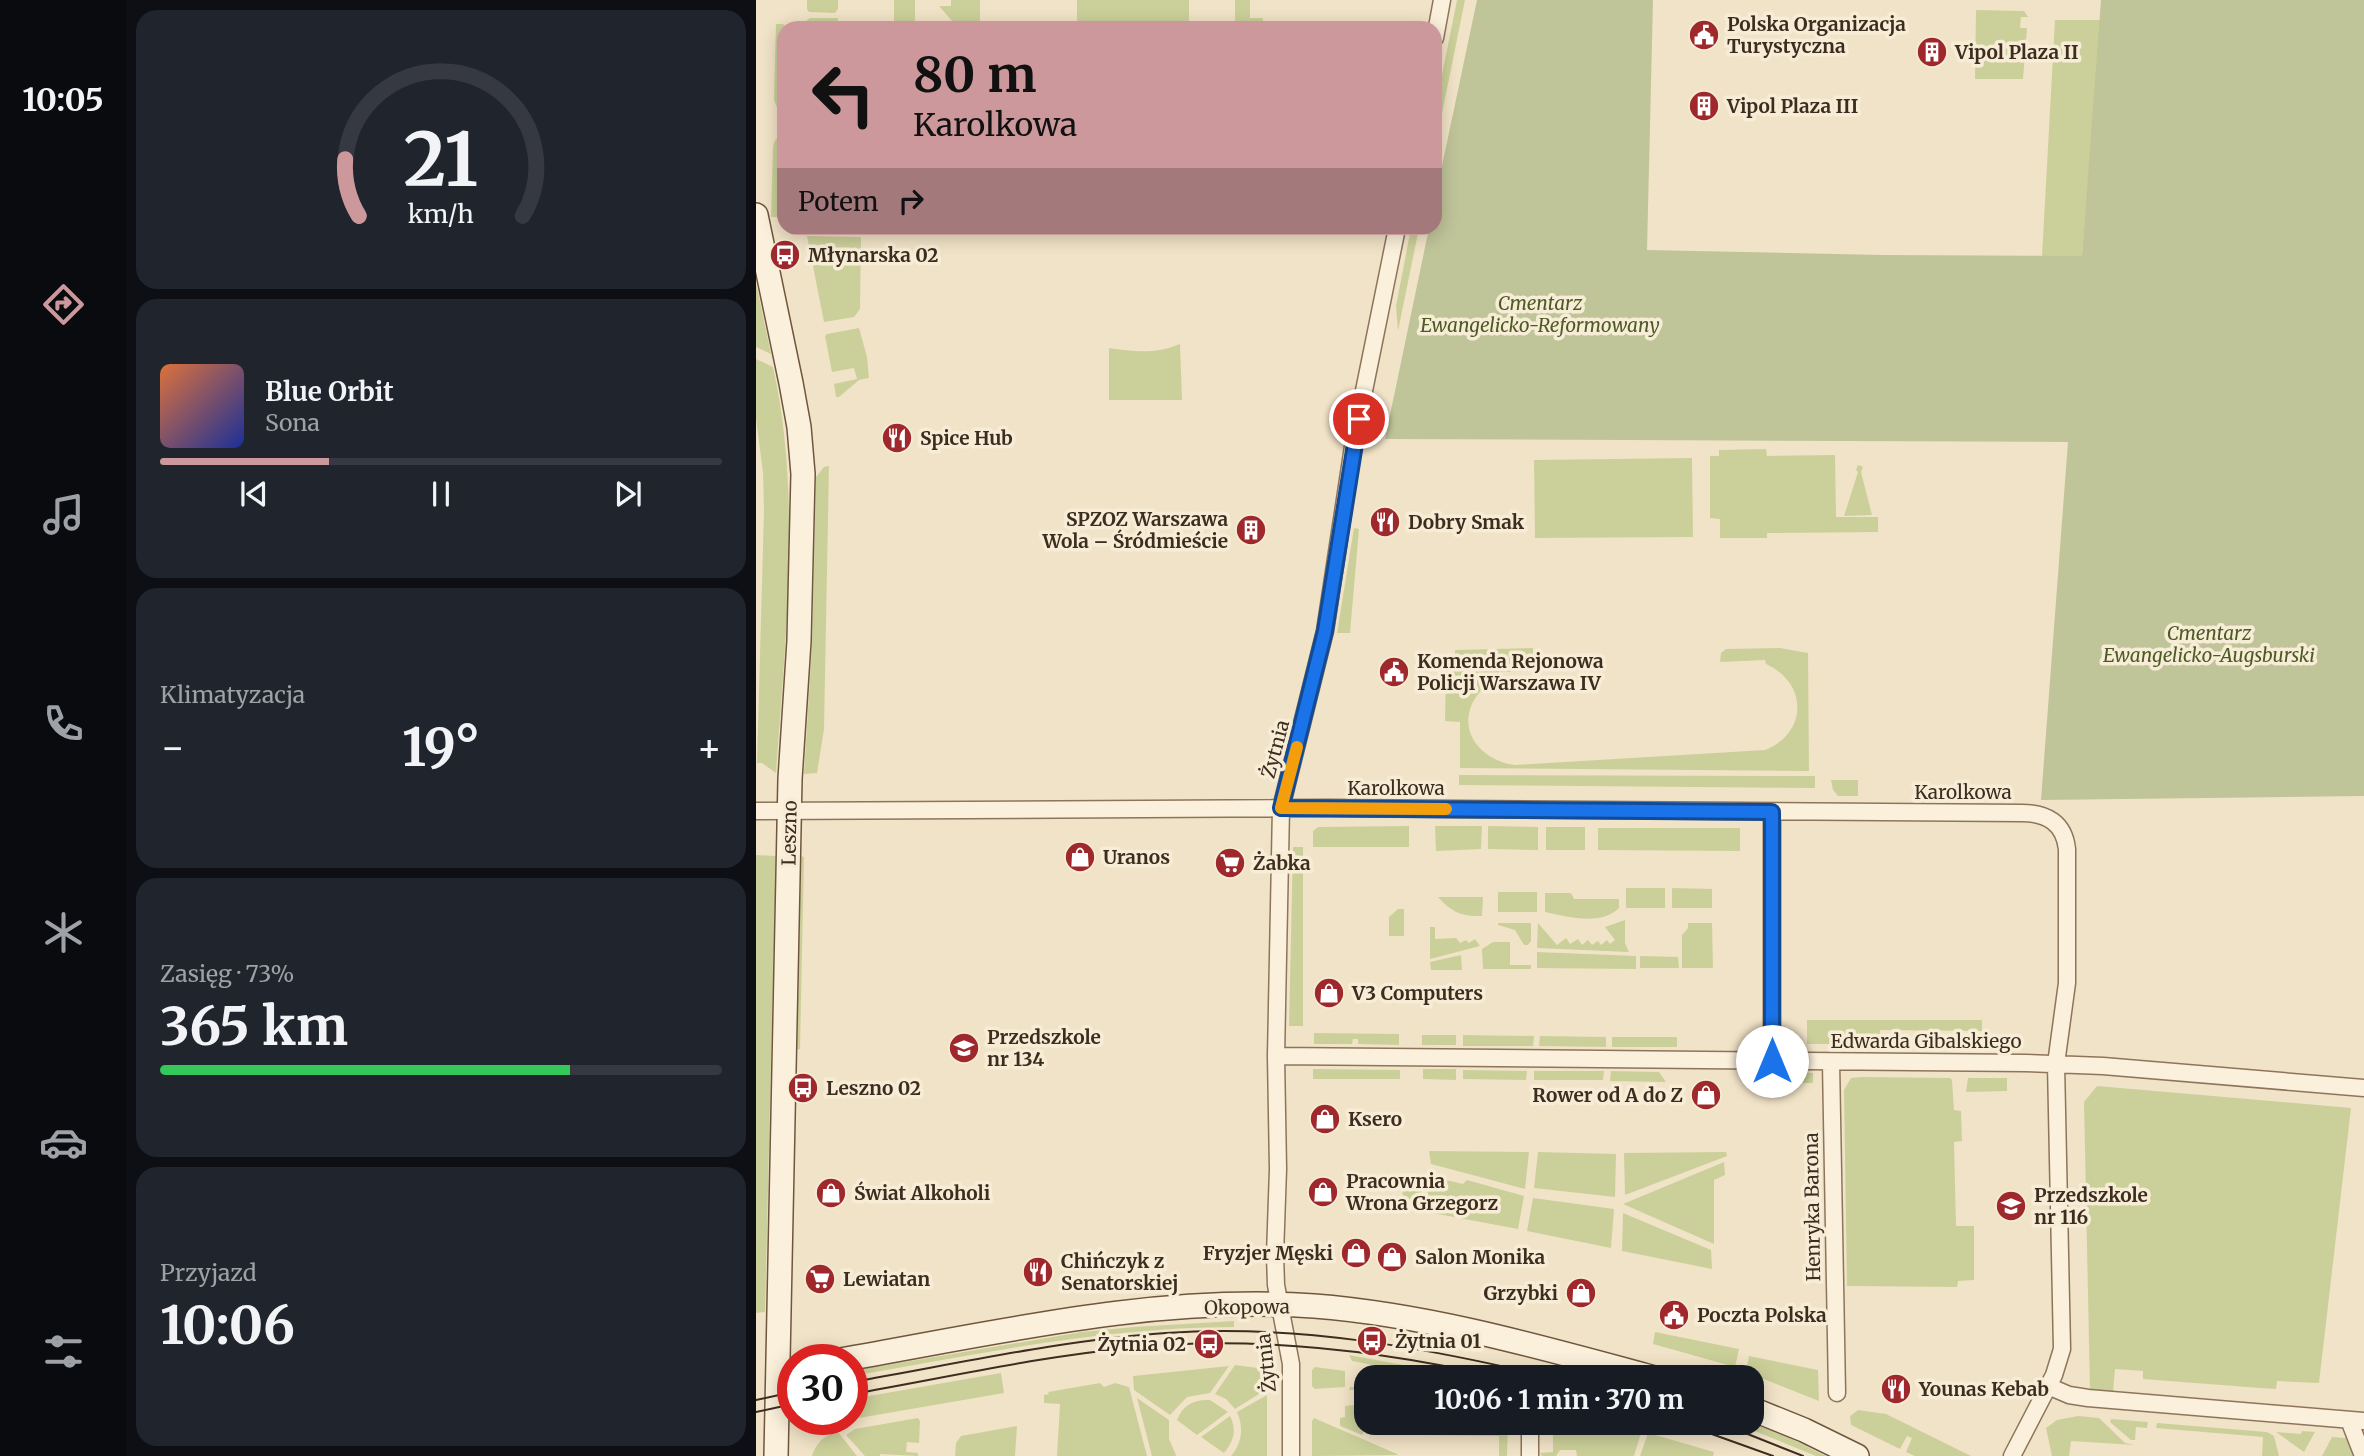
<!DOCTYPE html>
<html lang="pl">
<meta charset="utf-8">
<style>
body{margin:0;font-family:Merriweather,serif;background:#20242c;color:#f1f3f6;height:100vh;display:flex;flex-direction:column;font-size:26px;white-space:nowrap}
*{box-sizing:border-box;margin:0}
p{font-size:23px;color:#9ea1a6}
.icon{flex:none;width:38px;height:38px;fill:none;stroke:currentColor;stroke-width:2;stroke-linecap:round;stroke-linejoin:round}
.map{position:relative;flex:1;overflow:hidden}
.drawer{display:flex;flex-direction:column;gap:10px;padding:10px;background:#0d0f14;width:630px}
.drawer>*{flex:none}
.hud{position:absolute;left:21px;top:21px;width:665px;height:214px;border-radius:21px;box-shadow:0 4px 18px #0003;background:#cc989b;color:#111;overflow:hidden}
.speed{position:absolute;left:21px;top:1344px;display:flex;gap:14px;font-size:35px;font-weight:700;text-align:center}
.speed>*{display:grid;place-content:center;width:91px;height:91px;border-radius:50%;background:#171b24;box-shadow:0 4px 18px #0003;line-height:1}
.speed .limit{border:10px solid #d22;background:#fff;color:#111}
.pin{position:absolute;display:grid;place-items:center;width:60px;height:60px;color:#fff;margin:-30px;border:4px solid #fff;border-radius:50%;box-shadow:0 2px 7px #0007}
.me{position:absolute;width:77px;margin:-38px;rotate:0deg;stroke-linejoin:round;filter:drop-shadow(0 0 5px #0008)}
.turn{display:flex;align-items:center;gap:24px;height:147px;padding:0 21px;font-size:32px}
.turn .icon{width:91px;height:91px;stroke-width:2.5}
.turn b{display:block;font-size:49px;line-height:60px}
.then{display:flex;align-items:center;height:66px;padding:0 21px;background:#0003;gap:14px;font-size:26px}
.big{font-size:52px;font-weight:700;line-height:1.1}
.drawer .tile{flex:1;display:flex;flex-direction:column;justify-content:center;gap:10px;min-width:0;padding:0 24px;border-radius:21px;background:#20242c}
.drawer .dial{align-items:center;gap:0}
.dial svg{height:182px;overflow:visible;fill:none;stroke:#363941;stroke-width:7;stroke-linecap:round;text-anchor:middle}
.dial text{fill:#f1f3f6;stroke:none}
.song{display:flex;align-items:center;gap:21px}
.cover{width:84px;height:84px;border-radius:10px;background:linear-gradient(135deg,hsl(20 70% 55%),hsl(230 70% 35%))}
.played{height:7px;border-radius:4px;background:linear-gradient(90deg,#cc989b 30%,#363941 30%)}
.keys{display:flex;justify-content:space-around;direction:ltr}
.heat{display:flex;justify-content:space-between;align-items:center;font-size:38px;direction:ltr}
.charge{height:10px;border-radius:5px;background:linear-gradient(90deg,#34c759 73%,#363941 0)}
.trip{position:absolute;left:598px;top:1365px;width:410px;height:70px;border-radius:21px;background:#171b24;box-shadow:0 4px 18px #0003;font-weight:700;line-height:70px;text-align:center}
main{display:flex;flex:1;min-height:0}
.menu{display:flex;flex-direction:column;width:126px;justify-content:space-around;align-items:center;background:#090b0e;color:#9ea1a6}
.menu .icon{width:49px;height:49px}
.menu .current{color:#cc989b}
.menu b{font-size:32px;color:#f1f3f6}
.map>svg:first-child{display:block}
.green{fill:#cbd09a}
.cemetery{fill:#c0c499}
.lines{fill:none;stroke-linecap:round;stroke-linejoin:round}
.street-casing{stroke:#8d755b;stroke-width:19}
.secondary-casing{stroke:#6f563e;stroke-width:26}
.street{stroke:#faf0db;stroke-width:16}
.secondary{stroke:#faf0db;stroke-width:23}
.tram{stroke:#3d2d1f;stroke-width:2}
.route-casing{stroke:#114b97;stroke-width:18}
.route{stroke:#1a73e8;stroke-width:12}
.slow{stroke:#f59e0b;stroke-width:12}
.labels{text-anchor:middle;stroke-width:7;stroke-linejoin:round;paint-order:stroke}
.poi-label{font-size:19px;font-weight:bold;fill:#3d2d1f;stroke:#f7edd7;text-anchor:start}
.park-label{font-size:19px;font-style:italic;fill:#4e5a25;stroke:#f7edd7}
.street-label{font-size:19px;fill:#3d2d1f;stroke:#f7edd7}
</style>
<main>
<nav class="menu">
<b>10:05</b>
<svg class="icon current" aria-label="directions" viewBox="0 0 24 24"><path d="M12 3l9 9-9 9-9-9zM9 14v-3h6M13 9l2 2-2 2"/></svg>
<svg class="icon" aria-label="music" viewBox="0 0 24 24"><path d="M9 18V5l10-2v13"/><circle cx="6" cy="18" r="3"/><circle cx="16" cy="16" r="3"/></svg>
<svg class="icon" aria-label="phone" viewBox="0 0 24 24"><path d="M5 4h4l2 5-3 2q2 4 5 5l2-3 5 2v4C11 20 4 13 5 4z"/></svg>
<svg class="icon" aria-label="climate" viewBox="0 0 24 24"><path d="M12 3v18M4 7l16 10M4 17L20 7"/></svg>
<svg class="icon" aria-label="car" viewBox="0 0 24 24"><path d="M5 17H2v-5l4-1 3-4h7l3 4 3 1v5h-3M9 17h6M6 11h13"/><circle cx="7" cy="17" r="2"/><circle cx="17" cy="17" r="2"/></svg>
<svg class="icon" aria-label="filters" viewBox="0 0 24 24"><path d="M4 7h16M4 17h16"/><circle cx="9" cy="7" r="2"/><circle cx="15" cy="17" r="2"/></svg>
</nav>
<section class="drawer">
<div class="tile dial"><svg viewBox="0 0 100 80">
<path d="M14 69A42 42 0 1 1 86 69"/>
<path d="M14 69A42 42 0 0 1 8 44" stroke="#cc989b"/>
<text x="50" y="56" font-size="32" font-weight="700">21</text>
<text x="50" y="72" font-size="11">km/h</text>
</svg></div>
<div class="tile">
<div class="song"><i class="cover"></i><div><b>Blue Orbit</b><p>Sona</p></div></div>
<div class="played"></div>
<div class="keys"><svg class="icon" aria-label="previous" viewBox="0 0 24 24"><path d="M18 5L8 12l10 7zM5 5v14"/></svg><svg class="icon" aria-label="pause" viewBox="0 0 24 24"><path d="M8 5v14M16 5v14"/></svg><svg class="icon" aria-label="next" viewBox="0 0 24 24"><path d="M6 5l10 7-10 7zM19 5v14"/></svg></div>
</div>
<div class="tile"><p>Klimatyzacja</p>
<div class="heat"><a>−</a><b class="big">19°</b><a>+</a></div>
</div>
<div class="tile"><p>Zasięg · 73%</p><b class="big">365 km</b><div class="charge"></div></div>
<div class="tile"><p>Przyjazd</p><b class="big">10:06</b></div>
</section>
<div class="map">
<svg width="1608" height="1456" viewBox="0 0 1608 1456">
<rect width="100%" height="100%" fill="#f1e3c7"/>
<path class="green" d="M51,0H82V9L79,13L53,12L51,9Z
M138,0H159V28H138Z
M195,0H224V28H202L183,6H195Z
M321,0H433V25L347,24L346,28H321Z
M479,0H494V18H507L506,28H479Z
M701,0H709L679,148V110Z
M1220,10L1268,11L1272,17H1265L1264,28H1271L1267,79H1219Z
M54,18H82L81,28H50V21Z
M1299,20H1345L1326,256H1286Z
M20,24H27L31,28H28V115L22,110L18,100Z
M28,134V217H15L17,147L19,140Z
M655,228H663L642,331L640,306Z
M51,236L105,237L104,309L98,317L68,322Z
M0,283L15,354L0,347Z
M103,328L111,357L113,378L103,380L83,397H80L78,384L101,379L98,368L76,372L69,336L71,334Z
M424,344L426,400H353V348C378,352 400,354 424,344Z
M0,359L17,367C46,497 29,641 20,773L6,763H1L8,510L7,473L0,418Z
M1010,449L1011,456L1079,455L1080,517H1122V532L1011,533V538H964V519L954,518V456H963V450Z
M936,458L937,537L779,538L778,460Z
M1102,465L1107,467L1105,472L1116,515L1088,516L1102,472L1100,470Z
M73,466L68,729L61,773L48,774L56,645L60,477L68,467Z
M598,528L603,529L594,633H581Z
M777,648V671L743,672V675L730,676C730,688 721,693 716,704C702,736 730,762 759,765L1009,750C1052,733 1052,683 1010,664L1009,660L964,662L965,653L970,649L1024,648L1052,653L1053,771L704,768V722L689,721L690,671H699V650Z
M703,775L1059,776V788L703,785Z
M1075,780H1102V796H1082L1077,790Z
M653,826V847H557V831L562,827Z
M679,826H726L725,849L680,851Z
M732,826L782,827V850L732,849Z
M790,827H829V850H790Z
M842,828H984V851L842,850Z
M537,847H547V1026H533Z
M0,855L20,856L9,1312L0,1313Z
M45,856L48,857L44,1049L41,1050Z
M870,888H909V908H870Z
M916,888L956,889V908H916Z
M742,892H781V912H742Z
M789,893H815L818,899H863V908C845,926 812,917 789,912Z
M682,897H727L726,916C706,917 695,912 682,897Z
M642,909H648V936H633V917Z
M869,920V943L873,952L781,948L782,923L801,945L810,938L814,944L822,939L826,945L832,940L836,945L842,941L845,945L851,940L854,944L859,940L849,927Z
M742,923H775V941L772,945H768L759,930L742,925Z
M932,923H956L957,968H926V935L932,928Z
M674,927H679V939L700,938L704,943L710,940L713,943L719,939L724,946L674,959Z
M737,942H754V965H775V969H727L726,949Z
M781,952L880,956V969L781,968Z
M705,955L706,970H675L674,962Z
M884,956L922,957L923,968H884Z
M1051,1020H1226V1031L1124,1030L1123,1044H1051Z
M558,1033L643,1034V1045L602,1044V1039H597L596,1044H558Z
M666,1035H700V1045H666Z
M707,1035L778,1036L777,1046H707Z
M784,1036L850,1037V1047L783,1046Z
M856,1037H921V1047H856Z
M557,1069L644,1070V1079H557Z
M667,1069H700V1080L667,1079Z
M707,1070L771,1071L770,1080L707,1079Z
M778,1071H848L847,1080H778Z
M855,1071L903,1072L910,1082L854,1081Z
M985,1072L1057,1073V1083L985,1082Z
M1105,1077L1194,1078L1196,1080L1198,1110L1205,1111L1206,1141L1198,1142L1200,1226H1218V1280L1202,1281L1201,1287L1091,1286L1088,1090L1095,1078Z
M1212,1078H1251V1091L1210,1092Z
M1341,1086L1595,1108L1563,1383L1521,1381L1520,1389L1504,1388L1387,1379V1371L1359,1369L1357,1392L1334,1390L1328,1102Z
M673,1151L773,1152L769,1189L675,1164Z
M782,1152L860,1154L859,1197L778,1188Z
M970,1152L971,1156L869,1195L868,1153Z
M968,1162L969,1175L958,1180V1244L867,1204Z
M673,1176L707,1184L711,1180L768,1196L762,1229L671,1212Z
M647,1188H666L665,1210L651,1208L646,1204Z
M777,1198L858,1209L855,1248L771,1231Z
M867,1213L955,1250L956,1269L866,1251Z
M478,1321V1327C349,1327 223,1354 96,1376V1371L326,1332L378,1327Z
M899,1332L983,1349L979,1367L897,1344Z
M593,1355L712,1377H678L596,1361Z
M993,1356L1062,1370L1063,1401L990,1372Z
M479,1365L502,1368L511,1380V1389L479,1409L470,1399L459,1394Z
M473,1366L454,1393L431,1397L414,1415L378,1390L377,1376Z
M559,1367L589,1371V1387L559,1389L556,1386V1370Z
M245,1373L248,1393L97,1419H93H96V1399Z
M344,1383L348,1387L359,1383L373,1387L391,1456H301L304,1404L288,1403V1395L293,1394L292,1392Z
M594,1387H600L611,1408V1423H614L606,1435L584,1426V1418L589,1417V1406L598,1405V1390H593Z
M511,1395V1456H475C486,1443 488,1428 481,1412Z
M381,1398L413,1420V1439L420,1455L419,1456H396Z
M454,1400L472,1412L441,1435L421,1420C427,1405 438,1399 454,1400Z
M1102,1410L1130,1414L1215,1456H1159L1150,1452L1156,1438L1151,1436L1144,1449L1095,1425L1094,1416Z
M474,1416C481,1430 478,1441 468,1453L445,1437Z
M1322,1416L1343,1418L1369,1443L1379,1445L1315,1441L1313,1456H1296L1290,1428L1301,1420Z
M162,1418L164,1421L163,1443L151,1442L150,1452L162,1453V1456L124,1454V1456H109L90,1435L99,1429Z
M558,1418L641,1454V1455L556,1456V1421Z
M1355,1419L1392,1422L1391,1428L1380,1427L1379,1440H1375L1354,1422Z
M666,1423H752L751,1456H743V1436L665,1435Z
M797,1423H851L885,1433L878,1456H821L820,1450H804L800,1456H786L784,1453L797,1452Z
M979,1423C1010,1423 1043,1443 1070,1456H1060Z
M1401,1423L1511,1432L1518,1436L1523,1456H1506L1507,1437L1400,1428Z
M261,1426L259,1456H199L200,1443L205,1436Z
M1546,1431L1559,1432L1548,1452L1520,1432L1545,1434Z
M82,1432L101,1456H56C60,1443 68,1435 82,1432Z
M892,1433L958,1452L957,1456H884Z
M1576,1437L1590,1438L1598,1456H1566Z"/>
<path class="cemetery" d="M721,0H897L891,250L1126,255L1326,256L1345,0H1608V796L1285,800L1312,442L629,439L673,228H679V199Z"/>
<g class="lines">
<g class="street-casing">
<path id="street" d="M679,38L686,0
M0,811L573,808L1266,813C1291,813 1308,823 1311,849V983L1300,1064L1306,1349L1298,1375L1256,1456
M520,1056L1269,1063L1347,1066L1608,1088
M1016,1061V812
M1075,1062L1081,1393
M1292,1386L1313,1395L1332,1398L1608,1421
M1593,1420L1607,1456
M774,1423V1456
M535,1456V1364L520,1285L519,1255L522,1169L520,1056L525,808L569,631L598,440L641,228"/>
</g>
<g class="secondary-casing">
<path id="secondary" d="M0,215L35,383L43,427L47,474L43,641L34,779L20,1456
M84,1360C240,1333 398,1295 558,1306C673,1315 784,1347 895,1377
M996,1409L1048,1430L1101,1456"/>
</g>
<use href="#street" class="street"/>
<use href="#secondary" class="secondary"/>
<path class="tram" d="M96,1382C200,1364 305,1340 410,1333C540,1324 667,1347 793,1377
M96,1394C188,1378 280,1357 373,1348C496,1335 621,1350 741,1377
M0,1400L37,1392
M0,1412L37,1404
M925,1423L1017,1456
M964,1423L1047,1456"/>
</g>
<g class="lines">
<g class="route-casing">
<path id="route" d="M603,419L569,631L525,808L1016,812V1061"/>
</g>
<use href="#route" class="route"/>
<path class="slow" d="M541,747L525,808L690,809"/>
</g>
<defs>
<g id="civic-disc" transform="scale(1.575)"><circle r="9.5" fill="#9f282c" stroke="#f7edd7"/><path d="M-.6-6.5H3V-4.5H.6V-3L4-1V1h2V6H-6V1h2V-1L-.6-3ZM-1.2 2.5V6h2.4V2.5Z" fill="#fff"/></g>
<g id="building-disc" transform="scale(1.575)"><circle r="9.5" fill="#9f282c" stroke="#f7edd7"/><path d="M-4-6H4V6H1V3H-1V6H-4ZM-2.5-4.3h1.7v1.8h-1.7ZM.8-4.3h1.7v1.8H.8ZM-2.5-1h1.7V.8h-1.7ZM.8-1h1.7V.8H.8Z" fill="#fff"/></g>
<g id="bus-disc" transform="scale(1.575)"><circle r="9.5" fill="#9f282c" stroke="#f7edd7"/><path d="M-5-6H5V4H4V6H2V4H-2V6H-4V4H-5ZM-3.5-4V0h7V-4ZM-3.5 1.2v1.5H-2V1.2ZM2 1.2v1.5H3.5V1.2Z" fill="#fff"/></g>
<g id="restaurant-disc" transform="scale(1.575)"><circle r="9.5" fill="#9f282c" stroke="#f7edd7"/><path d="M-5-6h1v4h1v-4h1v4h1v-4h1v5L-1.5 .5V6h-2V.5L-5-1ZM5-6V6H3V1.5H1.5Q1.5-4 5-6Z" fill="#fff"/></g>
<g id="shop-disc" transform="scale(1.575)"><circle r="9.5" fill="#9f282c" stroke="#f7edd7"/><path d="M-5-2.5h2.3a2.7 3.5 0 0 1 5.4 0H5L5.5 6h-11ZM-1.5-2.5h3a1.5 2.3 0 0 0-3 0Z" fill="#fff"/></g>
<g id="supermarket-disc" transform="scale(1.575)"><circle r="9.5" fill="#9f282c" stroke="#f7edd7"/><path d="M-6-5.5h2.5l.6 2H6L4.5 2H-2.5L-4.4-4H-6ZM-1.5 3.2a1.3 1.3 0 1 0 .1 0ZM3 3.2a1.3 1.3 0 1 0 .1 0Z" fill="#fff"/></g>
<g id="school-disc" transform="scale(1.575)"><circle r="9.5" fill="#9f282c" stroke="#f7edd7"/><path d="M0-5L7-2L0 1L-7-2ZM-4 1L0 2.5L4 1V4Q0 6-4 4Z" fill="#fff"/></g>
</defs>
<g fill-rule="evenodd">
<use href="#civic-disc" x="948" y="35"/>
<use href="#building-disc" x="1176" y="52"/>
<use href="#building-disc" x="948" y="106"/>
<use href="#bus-disc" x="29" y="255"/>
<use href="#restaurant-disc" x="141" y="438"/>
<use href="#restaurant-disc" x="629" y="522"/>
<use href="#building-disc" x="495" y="530"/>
<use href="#civic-disc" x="638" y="672"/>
<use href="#shop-disc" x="324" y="857"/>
<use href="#supermarket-disc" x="474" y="863"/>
<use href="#shop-disc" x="573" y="993"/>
<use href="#school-disc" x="208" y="1048"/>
<use href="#bus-disc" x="47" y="1088"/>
<use href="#shop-disc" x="950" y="1095"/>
<use href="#shop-disc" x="569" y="1119"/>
<use href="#shop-disc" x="567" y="1192"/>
<use href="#shop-disc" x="75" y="1193"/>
<use href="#school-disc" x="1255" y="1206"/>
<use href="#shop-disc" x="600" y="1253"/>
<use href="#shop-disc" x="636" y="1257"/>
<use href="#restaurant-disc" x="282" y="1272"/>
<use href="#supermarket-disc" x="64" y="1279"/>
<use href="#shop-disc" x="825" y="1293"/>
<use href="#civic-disc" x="918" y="1315"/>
<use href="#bus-disc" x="616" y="1341"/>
<use href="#bus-disc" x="453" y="1344"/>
<use href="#restaurant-disc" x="1140" y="1389"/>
</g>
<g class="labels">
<g class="poi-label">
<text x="971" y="31">Polska Organizacja<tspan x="971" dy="22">Turystyczna</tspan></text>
<text x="1199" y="59">Vipol Plaza II</text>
<text x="971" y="113">Vipol Plaza III</text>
<text x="52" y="262">Młynarska 02</text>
<text x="164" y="445">Spice Hub</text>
<text x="472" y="526" text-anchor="end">SPZOZ Warszawa<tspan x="472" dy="22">Wola – Śródmieście</tspan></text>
<text x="652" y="529">Dobry Smak</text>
<text x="661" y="668">Komenda Rejonowa<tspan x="661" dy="22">Policji Warszawa IV</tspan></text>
<text x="347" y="864">Uranos</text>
<text x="497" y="870">Żabka</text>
<text x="596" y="1000">V3 Computers</text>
<text x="231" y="1044">Przedszkole<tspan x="231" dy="22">nr 134</tspan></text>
<text x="70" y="1095">Leszno 02</text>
<text x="927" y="1102" text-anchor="end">Rower od A do Z</text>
<text x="592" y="1126">Ksero</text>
<text x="590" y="1188">Pracownia<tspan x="590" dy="22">Wrona Grzegorz</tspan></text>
<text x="98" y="1200">Świat Alkoholi</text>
<text x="1278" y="1202">Przedszkole<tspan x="1278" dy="22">nr 116</tspan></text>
<text x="577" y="1260" text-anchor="end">Fryzjer Męski</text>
<text x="659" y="1264">Salon Monika</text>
<text x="305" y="1268">Chińczyk z<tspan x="305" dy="22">Senatorskiej</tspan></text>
<text x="87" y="1286">Lewiatan</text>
<text x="802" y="1300" text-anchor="end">Grzybki</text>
<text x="941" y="1322">Poczta Polska</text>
<text x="639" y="1348">Żytnia 01</text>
<text x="430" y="1351" text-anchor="end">Żytnia 02</text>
<text x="1163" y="1396">Younas Kebab</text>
</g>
<g class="park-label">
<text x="784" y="310">Cmentarz<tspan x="784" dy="22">Ewangelicko-Reformowany</tspan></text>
<text x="1453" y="640">Cmentarz<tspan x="1453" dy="22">Ewangelicko-Augsburski</tspan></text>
</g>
<g class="street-label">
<text transform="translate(519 749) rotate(-75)" y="7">Żytnia</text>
<text x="640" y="795">Karolkowa</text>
<text x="1207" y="799">Karolkowa</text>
<text transform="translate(33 833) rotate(-89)" y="7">Leszno</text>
<text x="1170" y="1048">Edwarda Gibalskiego</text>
<text transform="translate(1056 1207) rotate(-91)" y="7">Henryka Barona</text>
<text transform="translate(491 1307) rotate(-1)" y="7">Okopowa</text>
<text transform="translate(510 1363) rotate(-96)" y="7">Żytnia</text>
</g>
</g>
</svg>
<div class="speed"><div class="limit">30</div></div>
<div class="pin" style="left:603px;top:419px;background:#d93025"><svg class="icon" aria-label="arrive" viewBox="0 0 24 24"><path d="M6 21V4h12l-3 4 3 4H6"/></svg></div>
<svg class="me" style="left:1016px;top:1061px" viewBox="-20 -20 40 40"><circle r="19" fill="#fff"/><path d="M0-13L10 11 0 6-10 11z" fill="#1a73e8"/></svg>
<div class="trip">10:06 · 1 min · 370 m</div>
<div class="hud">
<div class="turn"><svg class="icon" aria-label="left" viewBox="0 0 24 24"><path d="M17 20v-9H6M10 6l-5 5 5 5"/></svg><div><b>80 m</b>Karolkowa</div></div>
<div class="then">Potem<svg class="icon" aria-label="right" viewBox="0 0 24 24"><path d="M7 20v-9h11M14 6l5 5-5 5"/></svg></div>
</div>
</div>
</main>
